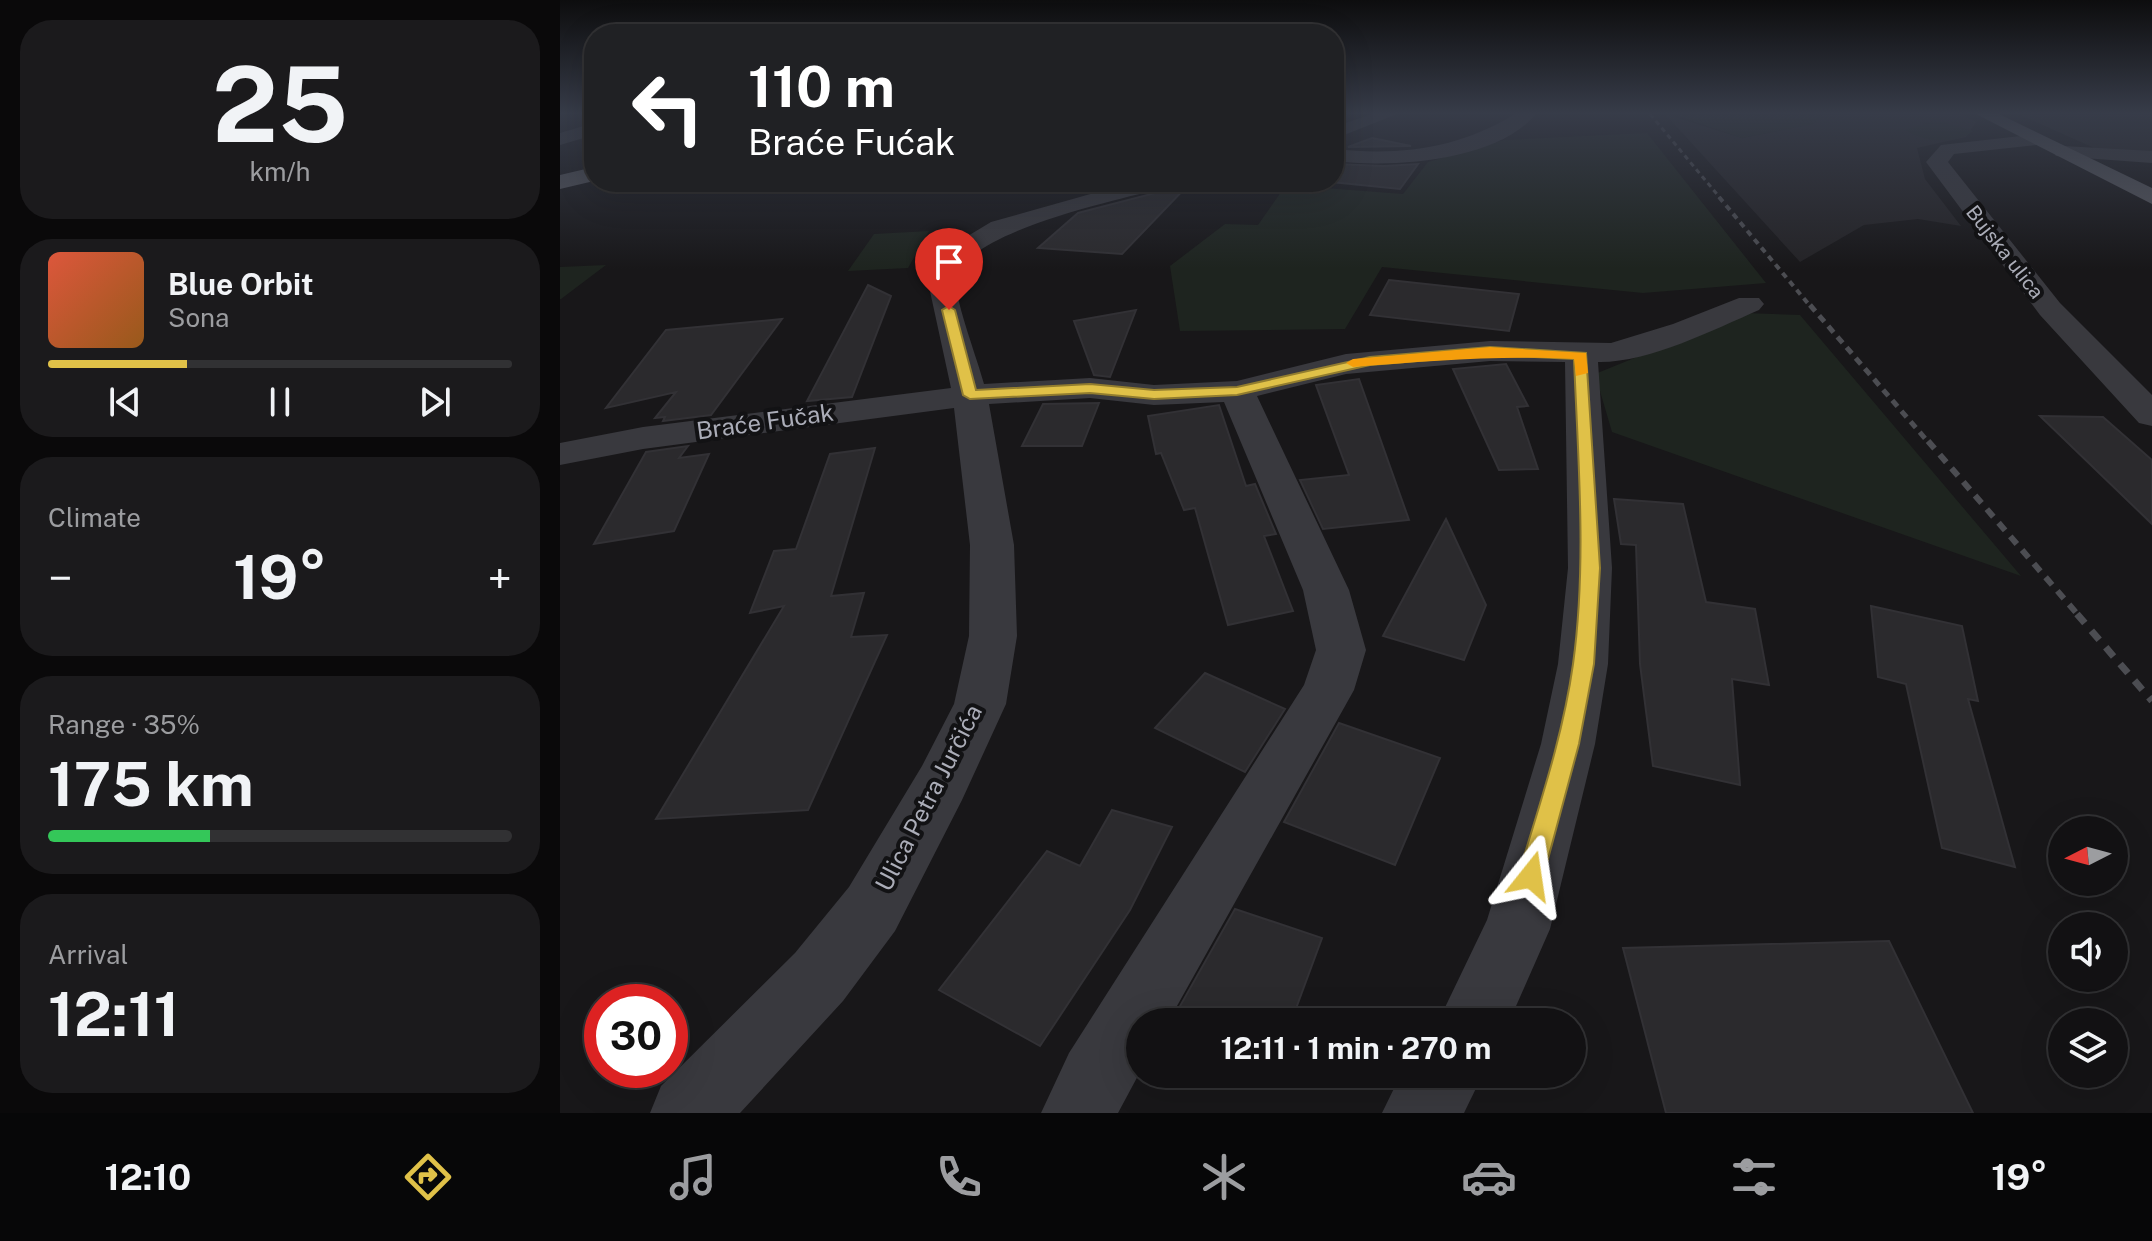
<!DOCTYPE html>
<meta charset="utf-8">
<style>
body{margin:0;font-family:"Public Sans",sans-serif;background:#1b1a1c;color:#f1f3f6;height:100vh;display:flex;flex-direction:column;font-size:30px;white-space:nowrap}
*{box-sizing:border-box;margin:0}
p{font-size:26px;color:#9c9da0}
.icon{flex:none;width:44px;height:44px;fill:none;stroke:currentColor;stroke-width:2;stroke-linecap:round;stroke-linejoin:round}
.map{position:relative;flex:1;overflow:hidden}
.drawer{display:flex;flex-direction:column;gap:20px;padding:20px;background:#0a090a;width:560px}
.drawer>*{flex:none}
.top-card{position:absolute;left:24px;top:24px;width:760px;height:168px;border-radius:32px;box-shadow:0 8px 32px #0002,0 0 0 2px #313133;background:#202124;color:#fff;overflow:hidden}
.needle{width:52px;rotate:264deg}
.tools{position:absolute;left:1488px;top:816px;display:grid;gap:16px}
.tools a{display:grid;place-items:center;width:80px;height:80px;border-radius:50%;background:#121113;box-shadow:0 8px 32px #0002,0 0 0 2px #313133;font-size:40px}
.speed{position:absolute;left:24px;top:984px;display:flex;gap:16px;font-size:40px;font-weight:700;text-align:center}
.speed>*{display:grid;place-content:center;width:104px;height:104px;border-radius:50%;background:#121113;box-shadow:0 8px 32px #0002,0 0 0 2px #313133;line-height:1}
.speed .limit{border:12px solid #d22;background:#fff;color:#111}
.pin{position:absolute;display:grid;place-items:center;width:68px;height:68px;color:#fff;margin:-82px -34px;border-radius:50% 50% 50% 0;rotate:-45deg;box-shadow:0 0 8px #0007}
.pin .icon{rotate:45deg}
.me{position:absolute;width:88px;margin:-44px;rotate:15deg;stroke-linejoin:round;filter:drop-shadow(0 0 6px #0008)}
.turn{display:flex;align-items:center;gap:28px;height:168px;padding:0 32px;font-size:36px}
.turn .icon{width:104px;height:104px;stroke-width:2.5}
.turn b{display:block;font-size:56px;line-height:68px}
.big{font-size:60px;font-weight:700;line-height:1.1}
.drawer .widget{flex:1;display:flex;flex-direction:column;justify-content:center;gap:12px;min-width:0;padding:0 28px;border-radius:32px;background:#1b1a1c}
.drawer .dial{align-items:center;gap:0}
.dial b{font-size:104px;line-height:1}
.song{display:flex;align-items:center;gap:24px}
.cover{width:96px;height:96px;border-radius:12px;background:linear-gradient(135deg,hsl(10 70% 55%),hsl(30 70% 35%))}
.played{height:8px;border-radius:4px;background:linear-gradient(90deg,#e0c148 30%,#313133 30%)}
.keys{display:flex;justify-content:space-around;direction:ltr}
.heat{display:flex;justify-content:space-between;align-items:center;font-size:44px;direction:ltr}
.charge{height:12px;border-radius:6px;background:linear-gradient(90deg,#34c759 35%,#313133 0)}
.trip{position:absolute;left:566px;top:1008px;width:460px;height:80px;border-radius:40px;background:#121113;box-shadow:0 8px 32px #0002,0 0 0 2px #313133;font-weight:700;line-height:80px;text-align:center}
.dock{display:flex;height:128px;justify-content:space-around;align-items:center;background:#070708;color:#9c9da0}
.dock .icon{width:56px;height:56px}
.dock .active{color:#e0c148}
.dock b{font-size:36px;color:#f1f3f6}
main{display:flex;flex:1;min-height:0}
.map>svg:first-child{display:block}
.built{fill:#242326}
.green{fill:#1e241f}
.building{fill:#2b2a2d;stroke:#323135;stroke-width:2}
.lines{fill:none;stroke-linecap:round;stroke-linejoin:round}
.minor{fill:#39393e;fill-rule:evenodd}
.major{fill:#55565c;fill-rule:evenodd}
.rail-far4{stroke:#4c4d52;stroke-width:3;stroke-dasharray:5 4;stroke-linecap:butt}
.rail-far3{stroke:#4c4d52;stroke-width:4;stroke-dasharray:6 5;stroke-linecap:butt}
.rail-far2{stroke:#4c4d52;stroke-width:5;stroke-dasharray:8 6;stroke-linecap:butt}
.rail-far1{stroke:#4c4d52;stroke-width:6;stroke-dasharray:10 8;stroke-linecap:butt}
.rail{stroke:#4c4d52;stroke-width:7;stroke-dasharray:12 10;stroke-linecap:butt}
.route{fill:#e0c148;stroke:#927d2f;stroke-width:2}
.slow{fill:#f59e0b}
.labels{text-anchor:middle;stroke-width:8;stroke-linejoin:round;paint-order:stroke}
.far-street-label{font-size:20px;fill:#abadb8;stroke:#121214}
.street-label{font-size:24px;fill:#abadb8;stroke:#121214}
</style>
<main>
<section class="drawer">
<div class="widget dial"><b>25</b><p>km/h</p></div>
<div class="widget">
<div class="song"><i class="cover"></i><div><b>Blue Orbit</b><p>Sona</p></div></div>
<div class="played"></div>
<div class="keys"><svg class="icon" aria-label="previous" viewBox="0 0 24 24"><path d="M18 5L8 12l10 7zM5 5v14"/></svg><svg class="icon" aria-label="pause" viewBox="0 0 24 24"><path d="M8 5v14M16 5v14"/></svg><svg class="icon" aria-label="next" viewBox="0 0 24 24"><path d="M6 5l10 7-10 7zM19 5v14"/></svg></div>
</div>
<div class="widget"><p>Climate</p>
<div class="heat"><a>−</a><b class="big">19°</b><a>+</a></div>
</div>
<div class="widget"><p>Range · 35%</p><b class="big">175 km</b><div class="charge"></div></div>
<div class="widget"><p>Arrival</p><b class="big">12:11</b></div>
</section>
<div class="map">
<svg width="1592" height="1113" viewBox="0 0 1592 1113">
<rect width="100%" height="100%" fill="#181719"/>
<path class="built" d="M1105,114L1182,138L1252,124L1266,114H1402L1416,122L1406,137L1357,148L1365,179L1401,226L1358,219L1304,225L1240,262Z
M1458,114H1592V154L1541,151Z"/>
<path class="green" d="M1112,114H1266L1253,124L1182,138Z
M1375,120L1413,131C1396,145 1363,142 1346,130Z
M1087,133L1206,283L1083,293L822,267L785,329L620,331L610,266L665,224L698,225L726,185L843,194L868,162L944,140Z
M369,231L348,268L288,271L314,234Z
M46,265L1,299H0V267Z
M1185,313L1240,315L1461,576L1052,432L1035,374Z"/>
<path class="building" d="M812,138L851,146L788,147Z
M774,164L824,166L858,164L840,189L772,182Z
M612,182H631L562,254L478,248L518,213L607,190Z
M829,280L959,294L949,331L810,315Z
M308,285L331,296L292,397L247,401Z
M576,310L550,377L534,375L514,321Z
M222,319L151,415L103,421L105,417L95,418L116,392L46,408L106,330Z
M946,364L968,406L957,407L978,469L939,470L893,369Z
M799,379L849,520L763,529L740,480L789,475L756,385Z
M539,403L522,446H462L483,404Z
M659,405L686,486L695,484L716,534L704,536L733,611L668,625L635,508L624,510L601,453L596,454L588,416Z
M1480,416L1543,417L1592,460V524Z
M128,446L119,458L149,454L114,531L34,544L86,452Z
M315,448L271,596L304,593L291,637L327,635L248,810L96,819L224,606L190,613L214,551L236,549L270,454Z
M1054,499L1123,504L1146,602L1195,609L1209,685L1172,679L1180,785L1093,766L1080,664L1076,545L1061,544Z
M886,519L926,605L904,660L823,636Z
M1311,606L1402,626L1418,701L1408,699L1455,867L1382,848L1346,684L1318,677Z
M645,673L725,709L685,772L595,728Z
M779,723L880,758L835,865L724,822Z
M552,810L612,827L570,910L480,1046L379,990L487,851L520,866Z
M675,909L762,938L731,1022H611Z
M1329,941L1413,1113H1106L1063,948Z"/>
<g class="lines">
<path class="minor" d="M812,114H837L774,139V127Z
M955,114H976C936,162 831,168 774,161V149C839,156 898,149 955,114Z
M34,123V135L0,145V133Z
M1478,134L1488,140L1485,144L1394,154L1388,162L1500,303L1592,395V426L1579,423L1480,315L1366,162L1381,145Z
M1503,146L1592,151V163L1496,156L1493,152L1496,148Z
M573,182H609L606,187C565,199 396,232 396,283C396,303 418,361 424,384L530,378L594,385L677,381L786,354L930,341L1051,343L1113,324L1179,298H1199L1204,304L1199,310C1153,330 1088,363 1038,362L1052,568L1048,664L1035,744L990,929L949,1022H878L927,920L981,744L998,664L1008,568L1005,362L930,361L786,374L697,396L789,590L806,650L794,690L608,1022H580V1072L558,1113H481L509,1053L744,685L756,650L743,590L664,402L594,405L530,398L429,404L454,545L457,636L446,704L402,800L335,931L283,1001L180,1113H90L101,1086L235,953L289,887L362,766L394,704L409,636L410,545L394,408L83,449L0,465V443L83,427L391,388L368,282L383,251L431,222Z
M841,1074H923L904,1113H822Z"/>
<path class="major" d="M1416,114H1439L1592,188V204Z
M34,167V181L0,189V175Z"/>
<path class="rail-far4" d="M1090,114L1161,199"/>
<path class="rail-far3" d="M1159,197L1251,307"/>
<path class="rail-far2" d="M1250,305L1369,443"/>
<path class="rail-far1" d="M1368,441L1519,616"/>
<path class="rail" d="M1517,614L1592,701"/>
</g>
<linearGradient id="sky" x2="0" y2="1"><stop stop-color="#0d0d0e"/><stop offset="0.42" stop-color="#373c49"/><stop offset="1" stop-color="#373c49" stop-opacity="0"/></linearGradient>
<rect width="1592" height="269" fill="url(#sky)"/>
<path class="route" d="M389,306L395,310L416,390L530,384L594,390L677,387L810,357L930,347L1026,353L1040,568L1034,664L1019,744L981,885L971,888L962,885L958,876C979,806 1003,736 1013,664C1027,563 1018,460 1014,359L930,355L810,365L677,395L594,399L530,393L410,399L403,395L382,310Z"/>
<path class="slow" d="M930,347L1026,353L1028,373L1016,376L1014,359C939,355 867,361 793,367L786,363L793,359Z"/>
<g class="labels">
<g class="far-street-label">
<text transform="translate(1445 252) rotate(52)" y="7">Bujska ulica</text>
</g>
<g class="street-label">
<text transform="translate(205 422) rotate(-8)" y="8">Braće Fučak</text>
<text transform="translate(369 798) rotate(-63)" y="8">Ulica Petra Jurčića</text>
</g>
</g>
</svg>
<div class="tools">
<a><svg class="needle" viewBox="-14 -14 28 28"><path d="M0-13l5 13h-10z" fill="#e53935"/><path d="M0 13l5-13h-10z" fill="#9c9da0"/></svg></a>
<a><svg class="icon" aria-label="sound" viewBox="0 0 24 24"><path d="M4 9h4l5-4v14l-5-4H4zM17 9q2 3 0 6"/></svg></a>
<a><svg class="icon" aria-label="layers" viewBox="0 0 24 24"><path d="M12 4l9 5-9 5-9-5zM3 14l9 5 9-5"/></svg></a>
</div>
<div class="speed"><div class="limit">30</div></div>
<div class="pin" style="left:389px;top:310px;background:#d93025"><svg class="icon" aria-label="arrive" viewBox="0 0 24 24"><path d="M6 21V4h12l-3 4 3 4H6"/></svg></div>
<svg class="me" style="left:971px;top:876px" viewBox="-20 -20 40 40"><path d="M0-17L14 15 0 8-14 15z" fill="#e0c148" stroke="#fff" stroke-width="4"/></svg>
<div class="trip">12:11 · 1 min · 270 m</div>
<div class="top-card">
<div class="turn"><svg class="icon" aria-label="left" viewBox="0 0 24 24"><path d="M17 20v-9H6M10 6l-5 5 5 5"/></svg><div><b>110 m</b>Braće Fućak</div></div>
</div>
</div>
</main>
<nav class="dock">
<b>12:10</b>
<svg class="icon active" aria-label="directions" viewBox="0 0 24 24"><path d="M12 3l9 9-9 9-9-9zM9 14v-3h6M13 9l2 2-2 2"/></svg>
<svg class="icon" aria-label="music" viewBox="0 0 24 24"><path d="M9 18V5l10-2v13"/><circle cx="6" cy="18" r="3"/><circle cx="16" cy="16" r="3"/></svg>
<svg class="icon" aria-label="phone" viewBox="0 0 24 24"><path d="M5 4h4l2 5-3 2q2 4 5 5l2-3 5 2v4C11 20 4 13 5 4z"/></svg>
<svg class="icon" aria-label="climate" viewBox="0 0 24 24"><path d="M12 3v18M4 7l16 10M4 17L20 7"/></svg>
<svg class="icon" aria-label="car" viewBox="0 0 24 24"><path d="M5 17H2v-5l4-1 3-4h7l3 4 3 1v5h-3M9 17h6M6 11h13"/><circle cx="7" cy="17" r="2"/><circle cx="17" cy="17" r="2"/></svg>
<svg class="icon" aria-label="filters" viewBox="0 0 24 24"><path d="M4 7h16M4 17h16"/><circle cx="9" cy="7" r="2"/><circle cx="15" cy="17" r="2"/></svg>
<b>19°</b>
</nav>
